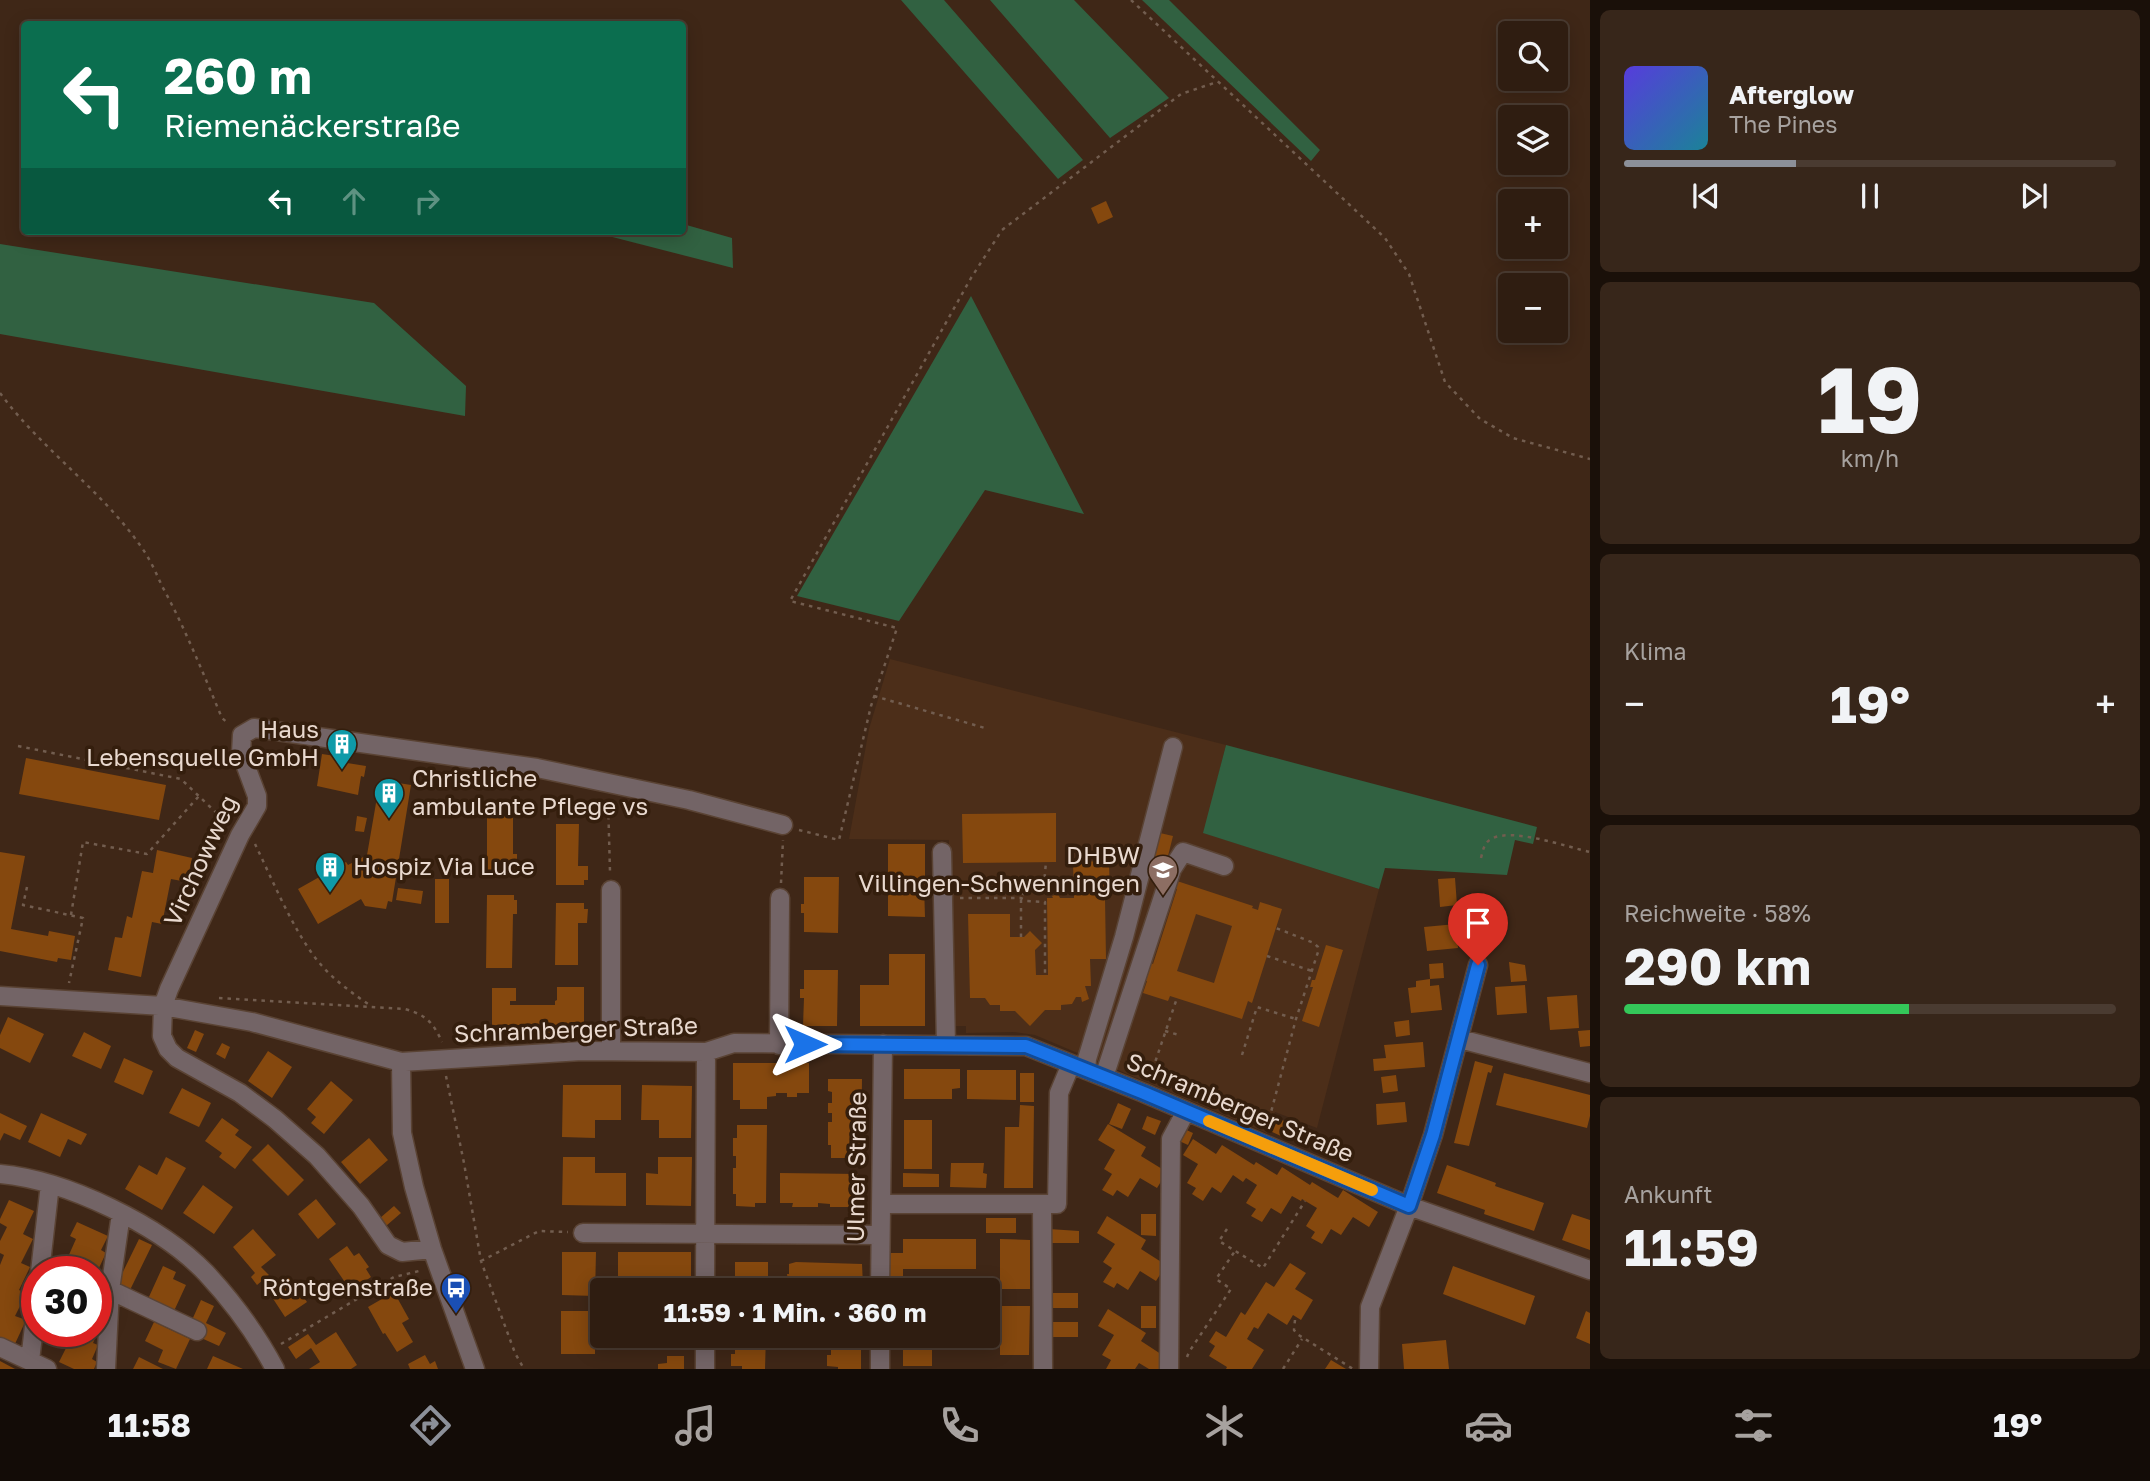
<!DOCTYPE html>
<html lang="de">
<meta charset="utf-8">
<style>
body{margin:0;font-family:"Golos Text",sans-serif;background:#37261a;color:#f1f3f6;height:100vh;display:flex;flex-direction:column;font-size:26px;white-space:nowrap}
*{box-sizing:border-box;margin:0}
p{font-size:23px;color:#a7a29f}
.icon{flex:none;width:38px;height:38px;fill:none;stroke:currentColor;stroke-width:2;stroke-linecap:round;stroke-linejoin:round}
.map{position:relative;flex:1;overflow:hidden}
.sheet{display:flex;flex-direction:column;gap:10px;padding:10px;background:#1a1009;width:560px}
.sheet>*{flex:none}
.top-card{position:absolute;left:21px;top:21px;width:665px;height:214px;border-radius:7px;box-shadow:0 4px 18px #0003,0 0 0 2px #4a3b31;background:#0b6e4f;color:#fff;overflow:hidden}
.controls{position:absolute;left:1498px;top:21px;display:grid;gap:14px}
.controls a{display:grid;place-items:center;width:70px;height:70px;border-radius:7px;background:#2f1d11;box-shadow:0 4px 18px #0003,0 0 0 2px #4a3b31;font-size:35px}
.speed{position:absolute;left:21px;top:1256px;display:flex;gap:14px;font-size:35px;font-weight:700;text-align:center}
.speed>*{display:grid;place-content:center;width:91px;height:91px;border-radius:50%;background:#2f1d11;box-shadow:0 4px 18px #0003,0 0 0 2px #4a3b31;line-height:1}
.speed .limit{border:10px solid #d22;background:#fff;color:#111}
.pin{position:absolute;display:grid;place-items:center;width:60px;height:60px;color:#fff;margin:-72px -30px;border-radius:50% 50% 50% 0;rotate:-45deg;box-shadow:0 0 7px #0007}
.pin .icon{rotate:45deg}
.me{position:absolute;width:77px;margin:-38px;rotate:90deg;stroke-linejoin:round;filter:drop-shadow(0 0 5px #0008)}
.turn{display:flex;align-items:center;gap:24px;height:147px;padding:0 28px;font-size:32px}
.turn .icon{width:91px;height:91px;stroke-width:2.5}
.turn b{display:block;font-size:49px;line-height:60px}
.lanes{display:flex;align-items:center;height:66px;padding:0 28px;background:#0003;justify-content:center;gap:35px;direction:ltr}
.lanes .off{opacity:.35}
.big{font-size:52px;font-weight:700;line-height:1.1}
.sheet .tile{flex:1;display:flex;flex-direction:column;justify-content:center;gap:10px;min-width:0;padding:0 24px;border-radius:10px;background:#37261a}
.sheet .dial{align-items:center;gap:0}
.dial b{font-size:91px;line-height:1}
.song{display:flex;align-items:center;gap:21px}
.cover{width:84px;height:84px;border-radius:10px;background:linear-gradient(135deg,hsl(250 70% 55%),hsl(190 70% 35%))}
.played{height:7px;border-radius:4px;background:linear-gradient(90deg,#8c9099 35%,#4a3b31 35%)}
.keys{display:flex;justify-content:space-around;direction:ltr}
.heat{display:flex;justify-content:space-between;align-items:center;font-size:38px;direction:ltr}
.charge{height:10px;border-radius:5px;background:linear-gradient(90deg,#34c759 58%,#4a3b31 0)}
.trip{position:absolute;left:590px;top:1278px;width:410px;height:70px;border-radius:7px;background:#2f1d11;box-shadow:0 4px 18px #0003,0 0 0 2px #4a3b31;font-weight:700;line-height:70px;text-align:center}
.tabs{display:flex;height:112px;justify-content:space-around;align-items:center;background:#130c07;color:#a7a29f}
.tabs .icon{width:49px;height:49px}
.tabs .on{color:#8c9099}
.tabs b{font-size:32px;color:#f1f3f6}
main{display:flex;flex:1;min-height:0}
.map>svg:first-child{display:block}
.built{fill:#4c2e19}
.green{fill:#316141}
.building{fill:#85480e;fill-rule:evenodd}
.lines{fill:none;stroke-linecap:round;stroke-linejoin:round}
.minor-casing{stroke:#5a4334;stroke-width:21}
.path{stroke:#725d4f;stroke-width:2.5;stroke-dasharray:3.5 5;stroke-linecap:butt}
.minor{stroke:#736466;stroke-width:18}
.route-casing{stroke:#114b97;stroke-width:18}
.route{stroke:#1a73e8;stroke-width:12}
.slow{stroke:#f59e0b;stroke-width:12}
.labels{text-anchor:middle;stroke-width:7;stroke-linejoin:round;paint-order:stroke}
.poi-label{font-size:24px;fill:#e9d9cf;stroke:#341e0d;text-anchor:end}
.street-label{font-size:24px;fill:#e9d9cf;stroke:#341e0d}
</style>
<main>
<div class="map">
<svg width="1590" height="1369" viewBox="0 0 1590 1369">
<rect width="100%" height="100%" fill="#3f2717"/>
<path class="built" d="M890,659L1226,745L1204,833L1379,889L1317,1128L1275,1112L1267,1133L1035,1035L1014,1032L966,1033V1026H949V840L849,839L869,729Z"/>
<path class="green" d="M901,0H944L1083,160L1058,179Z
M990,0H1074L1169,98L1110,138Z
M1142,0H1169L1320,150L1311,161Z
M683,224L732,238L733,268L589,231H682Z
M0,244L374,303L466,386L465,416L0,334Z
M971,296L1084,514L985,490L899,621L797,596Z
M1226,745L1537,827L1533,844L1515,840L1507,875L1385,868L1379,889L1203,833Z"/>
<path class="building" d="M1106,201L1113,217L1098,224L1091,208Z
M322,754L342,757L341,762L366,766L364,777L361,776L358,795L317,786Z
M26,758L166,785L159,820L19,794Z
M380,780L411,785L392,902L388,901L386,909L365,906L361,899L318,924L298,889L346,862L348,865L367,855Z
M487,801H513V854H517V868H514V873H487Z
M1056,813V862L963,863L962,814Z
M357,816L367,818L364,832L355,831Z
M556,824H579L578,866H588V880H584V885H556Z
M1160,833L1173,836L1166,864L1153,860Z
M888,844H925V876H928V884L924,885L925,917L888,916Z
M157,850L192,858L187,882L171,879L162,924L152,922L141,977L108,970L115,937L122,938L127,916L132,918L142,871L153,873Z
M0,852L25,856L11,929L48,936L49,931L75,936L71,960L58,958L57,962L0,951Z
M1109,861L1110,898H1105L1106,959H1090L1091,986H1085L1089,999L1082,1002L1081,997H1076L1072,1004L1061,1005V1010H1045L1030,1026L1015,1011H1000V1005H990L985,998H970L968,914H1010V937H1024L1030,931L1042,943L1035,950L1036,975H1048L1047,898H1053L1052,896L1058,894L1060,898H1074L1073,862Z
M804,877H839L838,933L804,932V913H801V904H804Z
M1455,878L1457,905L1440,907L1438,879Z
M435,879H449V923H435Z
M1177,881L1253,906L1252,908L1258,910L1260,902L1282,909L1252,1003L1248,1001L1242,1019L1170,996L1168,1001L1143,993L1147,981H1145L1151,963L1153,964L1177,889H1174ZM1196,914L1232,926L1214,983L1177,971Z
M398,888L423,891L421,904L396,900Z
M487,895H514V900H517V914H513L512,968H486Z
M556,903H584V909H588L587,923H578V965H555Z
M1456,924L1458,948L1427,951L1424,927Z
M1326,945L1343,950L1319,1027L1302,1021L1313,987H1310L1312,980H1315Z
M889,954H925V1026H860V985H889Z
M1509,962L1525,965L1527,981L1511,982Z
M1443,963L1444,978L1430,979L1429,964Z
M804,970H838L837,1026H803L804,998H800V989H804Z
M1430,979V986L1439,985L1442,1010L1411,1013L1408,988L1416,987V981Z
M1525,985L1527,1013L1497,1015L1495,987Z
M557,987H584V1033H576L577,1038H554V1033H546V1025H492V988H516V1001H510V1005H555V1001L557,1000Z
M1577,995L1579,1028L1550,1030L1547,997Z
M8,1017L44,1034L30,1063L0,1048V1035Z
M1409,1020L1410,1035L1396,1037L1394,1022Z
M195,1030L204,1034L196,1052L187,1048Z
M1590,1030V1046L1580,1047L1578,1031Z
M84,1032L111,1046L101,1069L72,1056Z
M1423,1042L1425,1067L1374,1071L1373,1059L1386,1058L1384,1045Z
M222,1043L230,1047L225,1059L216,1054Z
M268,1051L292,1067L272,1098L248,1081Z
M124,1058L153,1071L143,1095L114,1082Z
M1475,1061L1493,1066L1491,1073L1488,1072L1469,1146L1454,1143Z
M733,1063H809V1093H797V1097H787V1093H776V1096L767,1097V1109H740V1100H733Z
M904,1069H960V1088L952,1089V1099H904Z
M967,1070H1016V1100L967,1099Z
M1020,1073H1034V1102H1020Z
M1504,1073L1590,1095V1116L1587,1128L1496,1105Z
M1396,1075L1398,1091L1383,1093L1381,1077Z
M828,1079H862L861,1158H831V1145H828V1122H832V1113H828V1103H832V1092L828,1091Z
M331,1081L353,1100L324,1134L311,1123L316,1117L307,1109Z
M563,1085H621V1120H595V1138L562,1137Z
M642,1085L692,1086L691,1138H659V1120H641Z
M182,1088L211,1103L199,1127L169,1113Z
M1405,1102L1407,1122L1377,1125L1376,1104Z
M1118,1103L1131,1109L1122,1129L1109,1124Z
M1020,1105L1034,1106L1033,1188H1004L1005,1127H1019Z
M0,1113L27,1126L20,1140L4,1133L0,1141Z
M41,1113L87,1134L81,1145L68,1139L60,1157L28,1142Z
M1147,1116L1161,1121L1155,1135L1142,1129Z
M1273,1117L1287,1122L1281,1136L1268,1130Z
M222,1118L239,1130L235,1135L252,1147L235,1169L219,1157L222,1153L205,1141Z
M904,1120H932V1169H904Z
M1108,1124L1146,1147L1141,1156L1167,1172L1157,1188L1140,1178L1128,1197L1117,1190L1113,1196L1102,1190L1112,1174L1104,1169L1115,1150L1098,1140Z
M737,1125H767L766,1203H755V1207L736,1206V1194H733V1168H736V1156H733V1138H737Z
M1182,1128L1193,1133L1188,1145L1177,1140Z
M369,1138L388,1160L360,1184L341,1162Z
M1193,1139L1216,1154L1222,1145L1254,1165L1256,1162L1277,1175L1282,1167L1310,1185L1312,1182L1338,1198L1343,1190L1378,1212L1369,1227L1353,1217L1341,1235L1331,1229L1322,1244L1311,1238L1315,1232L1306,1226L1317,1208L1302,1199L1301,1201L1292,1196L1281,1214L1271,1208L1262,1222L1251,1216L1256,1209L1246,1203L1257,1185L1246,1178L1243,1182L1233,1175L1221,1193L1212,1187L1203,1201L1192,1194L1196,1188L1187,1183L1198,1164L1183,1155Z
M268,1144L304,1180L288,1196L252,1160Z
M166,1157L186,1168L162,1210L125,1189L139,1165L157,1175Z
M563,1157H595V1173H626V1206L562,1205Z
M658,1157H692L691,1206L646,1205V1173L658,1174Z
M951,1163H984L983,1173L987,1174L986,1188L950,1187Z
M1447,1165L1496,1183L1495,1186L1544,1203L1534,1231L1484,1214L1485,1210L1437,1193Z
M780,1173L858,1174V1185H861V1204H849V1207H830V1204L818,1203V1207H792L793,1203H780Z
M903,1173L939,1174V1187H903Z
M203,1185L233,1207L214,1234L183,1213Z
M316,1199L336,1224L318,1239L298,1214Z
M9,1200L34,1211L23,1234L33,1239L21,1263L30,1267L19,1290L26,1294L15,1316L26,1320L14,1346L0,1339V1265L4,1255L0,1253V1241L7,1227L0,1223V1219Z
M394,1206L401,1213L386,1226L380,1218Z
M1141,1214H1156V1236L1141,1235Z
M1572,1214L1590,1220V1250L1562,1240Z
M1107,1216L1146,1240L1141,1249L1166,1265L1156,1281L1140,1271L1128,1290L1117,1283L1114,1288L1103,1282L1112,1268L1103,1262L1115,1244L1097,1233Z
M986,1218H1016V1233H986Z
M77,1222L108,1236L101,1250L106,1253L98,1270L103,1273L96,1289V1272H68L74,1259L68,1257L76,1239L70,1236Z
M253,1229L276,1255L261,1267L269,1275L257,1285L251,1277L255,1273L233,1247Z
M1049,1229L1079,1231V1243H1049Z
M139,1239L152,1245L130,1290L117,1284Z
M903,1239H976V1269H903V1282H888V1253H903Z
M1000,1239L1030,1240V1289H1000Z
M347,1246L354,1256L359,1253L369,1267L366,1269L371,1277L351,1291L329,1259Z
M562,1252H596L595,1296L562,1295Z
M618,1252H691V1281H669V1286H618Z
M735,1262H768V1290H732V1276H735Z
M796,1262L862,1264L863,1285L862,1290H789L787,1274H789V1264Z
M1290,1263L1306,1273L1295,1289L1313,1300L1301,1320L1293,1315L1287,1325L1268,1313L1258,1329L1254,1327L1247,1339L1264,1350L1252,1369H1226L1227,1367L1209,1356L1215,1346L1209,1342L1216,1331L1226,1337L1241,1312L1245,1315L1266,1282L1274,1287Z
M163,1266L176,1272L173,1279L186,1285L174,1311L148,1299Z
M1453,1266L1535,1296L1525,1325L1443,1294Z
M290,1277L307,1302L285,1317L268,1291Z
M394,1292L409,1319L402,1323L413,1342L397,1352L385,1333L383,1334L368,1307Z
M1049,1293H1078V1308H1049Z
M201,1300L214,1306L206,1323L226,1333L219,1346L199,1337L205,1326L192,1320Z
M1000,1306H1030L1029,1355H1000Z
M1141,1306H1156V1328H1141Z
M1108,1309L1146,1333L1141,1341L1167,1358L1160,1369H1149L1139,1363L1135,1369H1106L1111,1360L1102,1355L1114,1335L1098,1326Z
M561,1311H595V1354H561Z
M1586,1311L1590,1313V1344L1576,1338Z
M154,1322L190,1339L176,1369L158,1362L163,1350L145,1341Z
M1049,1322H1078V1337H1048Z
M96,1326L100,1328L93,1343L98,1345L92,1359L97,1362L94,1369H74L59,1362L66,1348L62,1346L69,1332H96Z
M336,1332L357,1365L351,1369H309L320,1362L311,1348L296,1359L288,1347L308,1334L316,1345Z
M657,1335H691V1347H657Z
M732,1335H766L765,1369H742V1366H731V1354H735V1344H731Z
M827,1335H861V1369H838V1367L827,1366V1355H831V1345H827Z
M903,1335H932V1366H903Z
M1446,1340L1449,1369H1404L1402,1344Z
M425,1355L430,1364L435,1361L438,1369H410L408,1364Z
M213,1356L243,1369H207Z
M667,1356H684V1369H658V1364L667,1363Z
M139,1357L163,1369H133Z
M1331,1360L1346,1369H1325Z
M0,1361L15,1369H0Z"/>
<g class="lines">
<g class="minor-casing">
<path id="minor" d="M942,852L946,1045
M611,890V1051
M0,996L163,1006L252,1022L401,1062L582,1051L706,1052L734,1043L1026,1046L1144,1093L1409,1206L1590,1270
M1460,1039L1590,1073
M779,1045L780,898
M401,1062L402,1133L414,1187L432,1249L475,1369
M1086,1070L1087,1059L1124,937L1173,747
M1104,1077L1172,869L1183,852L1224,866
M0,1174C66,1180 160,1225 206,1273C232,1301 257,1335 275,1369
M882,1204H1057L1059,1093L1071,1064
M1042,1204L1043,1369
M583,1233L880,1235
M432,1249L402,1252L388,1245L361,1206L317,1156L275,1119L240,1093L177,1058L168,1049L162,1036L163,1006L169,989L240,835L257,806V796L241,753L242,735L254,728L537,768L689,800L783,825
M40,1272L50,1184
M110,1290L197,1331
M705,1290L706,1052
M880,1290L883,1044
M0,1347L47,1369
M30,1361L37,1300
M106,1369L110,1290L121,1214
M705,1369V1335
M880,1369V1335
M1169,1369L1171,1139L1186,1111
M1369,1369L1370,1307L1409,1206L1433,1135L1478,965"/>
</g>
<path class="path" d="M1131,0L1385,238L1409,274L1445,382L1480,419L1513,438L1590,459
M0,393C42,450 102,490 142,548C150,559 156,573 162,586C185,628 203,673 222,718L229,724
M874,696L985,728
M18,746L181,779L228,824
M608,799L610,872
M799,830L839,840L871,706L897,628L790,601L971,278L1002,230L1181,94L1217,82
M255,844C273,881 292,928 317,960C332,979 352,993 371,1006
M1481,858C1483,850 1484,843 1491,839C1512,827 1567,847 1590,852
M781,883L783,840
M27,887L23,905L83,918L69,983
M960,898H1021L1027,901L1045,902V975
M71,915L83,842L147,854L199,796
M1021,937V898L1029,884H1044L1046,862
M1267,956L1312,971
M219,998L405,1009C426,1015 433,1022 442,1042
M1165,1031L1179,1035
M1242,1055L1257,1007L1296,1019
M1154,1065L1167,1069
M446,1076L464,1163L481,1261L515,1353L524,1369
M1150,1077L1177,998
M1267,1127L1296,1019L1318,952V947L1314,943L1276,928
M1227,1229L1219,1241L1263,1268L1305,1201
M481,1261L539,1231L568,1232
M1295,1320L1294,1330L1297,1334L1353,1369
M281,1344L394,1277L423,1270
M1187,1357L1189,1352L1231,1289L1216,1279L1235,1251
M1283,1369L1302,1339"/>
<use href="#minor" class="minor"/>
</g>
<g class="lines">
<g class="route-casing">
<path id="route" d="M805,1044L1026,1046L1144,1093L1409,1206L1433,1135L1478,965"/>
</g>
<use href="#route" class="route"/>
<path class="slow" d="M1209,1121L1372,1190"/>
</g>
<defs>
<g id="building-pin" transform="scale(1.575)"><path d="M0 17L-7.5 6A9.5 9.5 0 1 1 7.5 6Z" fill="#0f9aa8" stroke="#341e0d"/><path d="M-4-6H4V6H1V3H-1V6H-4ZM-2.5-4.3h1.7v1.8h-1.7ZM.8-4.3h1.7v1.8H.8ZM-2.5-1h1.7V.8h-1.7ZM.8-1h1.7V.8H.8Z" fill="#fff"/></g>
<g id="university-pin" transform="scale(1.575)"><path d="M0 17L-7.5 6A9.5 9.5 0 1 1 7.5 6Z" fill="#8d6e63" stroke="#341e0d"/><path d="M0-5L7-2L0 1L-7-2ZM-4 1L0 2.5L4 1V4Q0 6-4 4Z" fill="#fff"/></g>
<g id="bus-pin" transform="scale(1.575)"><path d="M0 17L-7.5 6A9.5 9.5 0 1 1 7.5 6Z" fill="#1a4fb4" stroke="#341e0d"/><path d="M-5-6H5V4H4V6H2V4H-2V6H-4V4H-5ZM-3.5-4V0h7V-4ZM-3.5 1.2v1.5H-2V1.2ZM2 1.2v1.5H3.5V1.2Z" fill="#fff"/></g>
</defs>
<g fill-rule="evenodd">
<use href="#building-pin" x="342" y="744"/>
<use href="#building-pin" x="389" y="793"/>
<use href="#building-pin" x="330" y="867"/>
<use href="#university-pin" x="1163" y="870"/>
<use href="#bus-pin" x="456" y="1288"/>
</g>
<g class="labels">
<g class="poi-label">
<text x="319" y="738">Haus<tspan x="319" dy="28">Lebensquelle GmbH</tspan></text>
<text x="412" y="787" text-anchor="start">Christliche<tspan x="412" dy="28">ambulante Pflege vs</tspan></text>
<text x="1140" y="864">DHBW<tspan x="1140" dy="28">Villingen-Schwenningen</tspan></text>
<text x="353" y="875" text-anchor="start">Hospiz Via Luce</text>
<text x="433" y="1296">Röntgenstraße</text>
</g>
<g class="street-label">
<text transform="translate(201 861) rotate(-65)" y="8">Virchowweg</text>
<text transform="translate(576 1030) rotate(-2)" y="8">Schramberger Straße</text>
<text transform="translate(1240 1108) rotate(23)" y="8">Schramberger Straße</text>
<text transform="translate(857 1167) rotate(-89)" y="8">Ulmer Straße</text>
</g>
</g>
</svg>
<div class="controls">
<a><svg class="icon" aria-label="search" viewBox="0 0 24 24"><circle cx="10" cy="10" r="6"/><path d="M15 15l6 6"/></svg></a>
<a><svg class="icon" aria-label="layers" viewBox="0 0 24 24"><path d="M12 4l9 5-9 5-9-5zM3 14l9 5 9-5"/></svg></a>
<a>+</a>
<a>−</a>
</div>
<div class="speed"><div class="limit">30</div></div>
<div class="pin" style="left:1478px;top:965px;background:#d93025"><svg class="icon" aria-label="arrive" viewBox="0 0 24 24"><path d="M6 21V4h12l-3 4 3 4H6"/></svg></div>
<svg class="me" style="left:805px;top:1044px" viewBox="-20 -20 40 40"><path d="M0-17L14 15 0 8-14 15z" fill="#1a73e8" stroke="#fff" stroke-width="4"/></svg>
<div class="trip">11:59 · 1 Min. · 360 m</div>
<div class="top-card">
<div class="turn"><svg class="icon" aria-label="left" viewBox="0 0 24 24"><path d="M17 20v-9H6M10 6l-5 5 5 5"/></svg><div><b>260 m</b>Riemenäckerstraße</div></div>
<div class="lanes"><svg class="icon" aria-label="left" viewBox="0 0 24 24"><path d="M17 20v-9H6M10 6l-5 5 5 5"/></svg><svg class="icon off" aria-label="ahead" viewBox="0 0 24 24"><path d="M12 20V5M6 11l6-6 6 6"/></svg><svg class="icon off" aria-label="right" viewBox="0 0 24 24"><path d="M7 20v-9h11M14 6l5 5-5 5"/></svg></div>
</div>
</div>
<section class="sheet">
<div class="tile">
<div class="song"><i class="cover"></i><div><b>Afterglow</b><p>The Pines</p></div></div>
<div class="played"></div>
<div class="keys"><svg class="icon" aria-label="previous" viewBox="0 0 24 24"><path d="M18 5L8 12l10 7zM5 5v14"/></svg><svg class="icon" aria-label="pause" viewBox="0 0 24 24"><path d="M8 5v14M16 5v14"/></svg><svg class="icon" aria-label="next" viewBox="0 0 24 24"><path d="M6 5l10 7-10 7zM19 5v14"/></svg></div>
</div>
<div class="tile dial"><b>19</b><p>km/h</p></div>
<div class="tile"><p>Klima</p>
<div class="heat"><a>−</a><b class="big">19°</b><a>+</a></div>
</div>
<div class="tile"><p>Reichweite · 58%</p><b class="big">290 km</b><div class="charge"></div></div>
<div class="tile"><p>Ankunft</p><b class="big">11:59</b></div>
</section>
</main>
<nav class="tabs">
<b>11:58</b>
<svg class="icon on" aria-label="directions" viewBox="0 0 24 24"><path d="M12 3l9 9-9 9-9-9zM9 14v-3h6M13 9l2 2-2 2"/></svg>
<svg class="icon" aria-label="music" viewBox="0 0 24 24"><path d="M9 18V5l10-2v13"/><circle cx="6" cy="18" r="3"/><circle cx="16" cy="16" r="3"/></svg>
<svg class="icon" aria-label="phone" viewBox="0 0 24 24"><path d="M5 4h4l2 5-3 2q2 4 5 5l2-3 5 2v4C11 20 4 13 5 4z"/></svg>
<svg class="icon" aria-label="climate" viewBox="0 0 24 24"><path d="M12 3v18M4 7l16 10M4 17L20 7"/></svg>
<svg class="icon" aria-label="car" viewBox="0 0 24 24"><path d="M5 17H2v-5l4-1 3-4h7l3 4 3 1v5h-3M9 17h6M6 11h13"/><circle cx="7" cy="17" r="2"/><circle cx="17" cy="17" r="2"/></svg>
<svg class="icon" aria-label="filters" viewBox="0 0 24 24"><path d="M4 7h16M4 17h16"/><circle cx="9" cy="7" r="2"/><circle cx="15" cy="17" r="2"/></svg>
<b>19°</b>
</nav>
